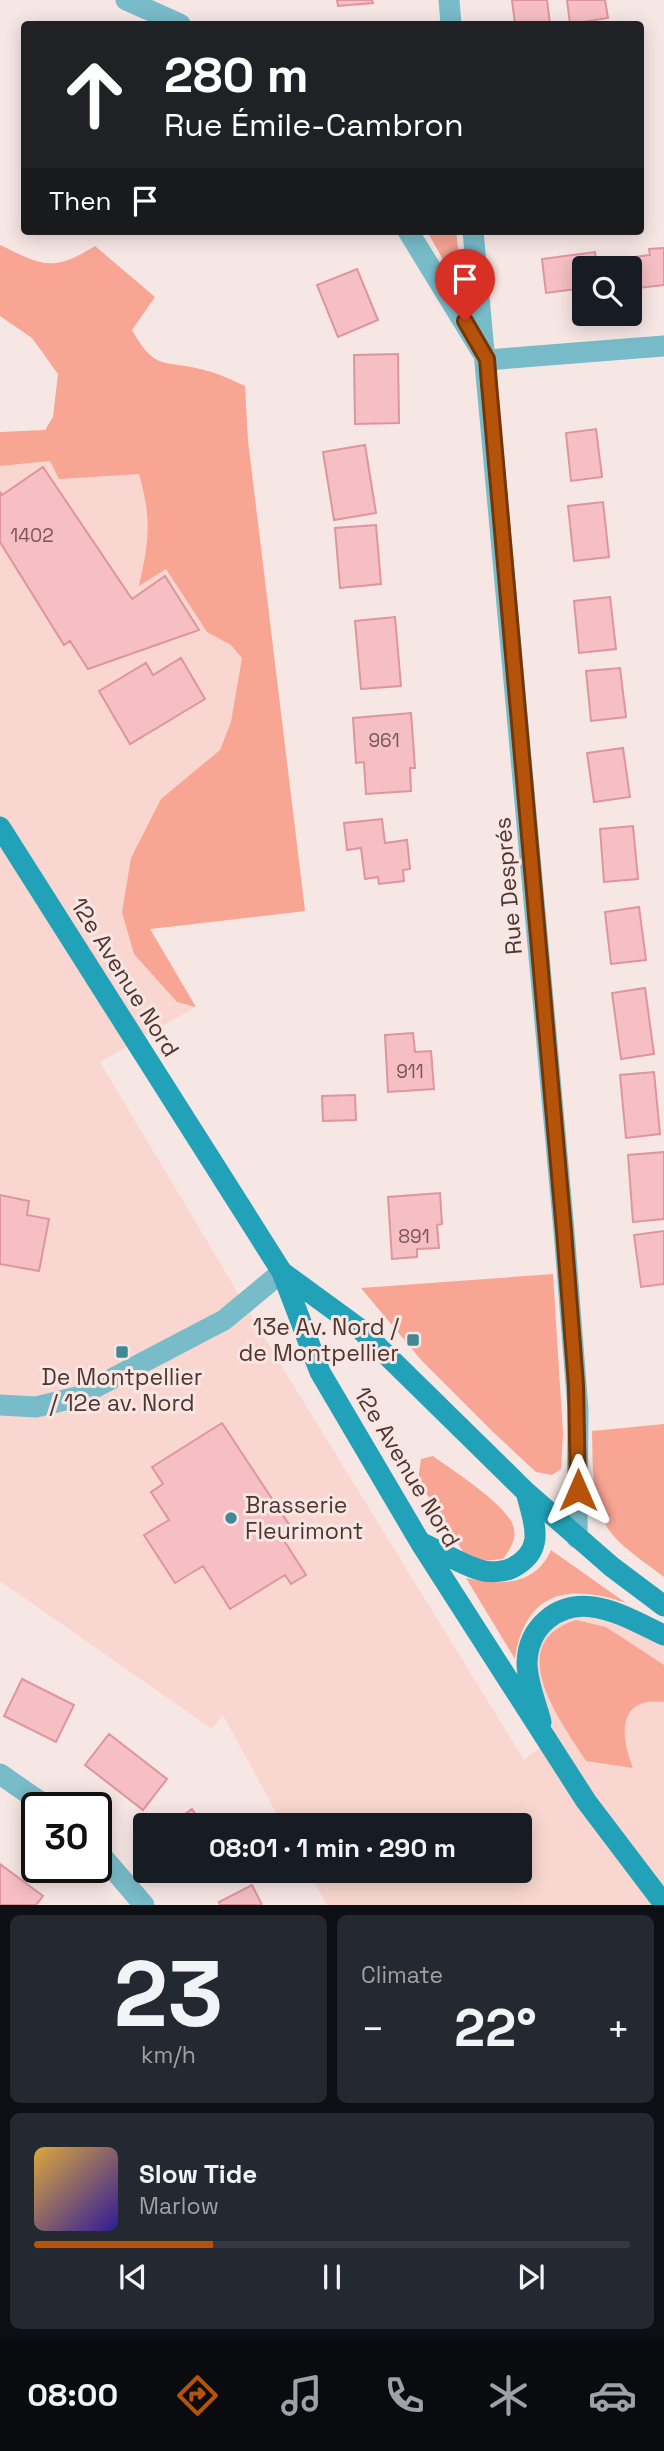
<!DOCTYPE html>
<meta charset="utf-8">
<style>
body{margin:0;font-family:"Space Grotesk",sans-serif;background:#242831;color:#f1f3f6;height:100vh;display:flex;flex-direction:column;font-size:26px;white-space:nowrap}
*{box-sizing:border-box;margin:0}
p{font-size:23px;color:#9ea1a6}
.icon{flex:none;width:38px;height:38px;fill:none;stroke:currentColor;stroke-width:2;stroke-linecap:round;stroke-linejoin:round}
.map{position:relative;height:1905px;overflow:hidden}
.details{display:flex;flex-direction:column;gap:10px;padding:10px;background:#0d0f14;flex:1}
.details>*{flex:none}
.top-card{position:absolute;left:21px;top:21px;width:623px;height:214px;border-radius:7px;box-shadow:0 4px 18px #0003;background:#202124;color:#fff;overflow:hidden}
.fabs{position:absolute;left:572px;top:256px;display:grid;gap:14px}
.fabs a{display:grid;place-items:center;width:70px;height:70px;border-radius:7px;background:#171b24;box-shadow:0 4px 18px #0003;font-size:35px}
.speed{position:absolute;left:21px;top:1792px;display:flex;gap:14px;font-size:35px;font-weight:700;text-align:center}
.speed>*{display:grid;place-content:center;width:91px;height:91px;border-radius:50%;background:#171b24;box-shadow:0 4px 18px #0003;line-height:1}
.speed .limit{border:4px solid #111;border-radius:10px;background:#fff;color:#111}
.pin{position:absolute;display:grid;place-items:center;width:60px;height:60px;color:#fff;margin:-72px -30px;border-radius:50% 50% 50% 0;rotate:-45deg;box-shadow:0 0 7px #0007}
.pin .icon{rotate:45deg}
.me{position:absolute;width:77px;margin:-38px;rotate:0deg;stroke-linejoin:round;filter:drop-shadow(0 0 5px #0008)}
.turn{display:flex;align-items:center;gap:24px;height:147px;padding:0 28px;font-size:32px}
.turn .icon{width:91px;height:91px;stroke-width:2.5}
.turn b{display:block;font-size:49px;line-height:60px}
.then{display:flex;align-items:center;height:66px;padding:0 28px;background:#0003;gap:14px;font-size:26px}
.big{font-size:52px;font-weight:700;line-height:1.1}
.details .widget{flex:1;display:flex;flex-direction:column;justify-content:center;gap:10px;min-width:0;padding:0 24px;border-radius:10px;background:#242831}
.details .dial{align-items:center;gap:0}
.dial b{font-size:91px;line-height:1}
.song{display:flex;align-items:center;gap:21px}
.cover{width:84px;height:84px;border-radius:10px;background:linear-gradient(135deg,hsl(40 70% 55%),hsl(250 70% 35%))}
.played{height:7px;border-radius:4px;background:linear-gradient(90deg,#b45309 30%,#363941 30%)}
.keys{display:flex;justify-content:space-around;direction:ltr}
.heat{display:flex;justify-content:space-between;align-items:center;font-size:38px;direction:ltr}
.details .tiles{flex:1;display:grid;gap:10px;grid-template-columns:1fr 1fr}
.widget:last-child{grid-column:span 2}
.trip{position:absolute;left:133px;top:1813px;width:399px;height:70px;border-radius:7px;background:#171b24;box-shadow:0 4px 18px #0003;font-weight:700;line-height:70px;text-align:center}
.menu{display:flex;height:112px;justify-content:space-around;align-items:center;background:#090b0e;color:#9ea1a6}
.menu .icon{width:49px;height:49px}
.menu .active{color:#b45309}
.menu b{font-size:32px;color:#f1f3f6}
.map>svg:first-child{display:block}
.built{fill:#f9d7d0}
.green{fill:#f8a594}
.building{fill:#f6bfc4;stroke:#de959d;stroke-width:2}
.lines{fill:none;stroke-linecap:round;stroke-linejoin:round}
.street{stroke:#78bbc9;stroke-width:21}
.secondary{stroke:#22a2b8;stroke-width:21}
.route-casing{stroke:#753606;stroke-width:18}
.route{stroke:#b45309;stroke-width:12}
.poi-dot{fill:#428795;stroke:#f7e7e4;stroke-width:2.5}
.labels{text-anchor:middle;stroke-width:6;stroke-linejoin:round;paint-order:stroke}
.number-label{font-size:19px;fill:#7a5754}
.street-label{font-size:23px;fill:#51342e;stroke:#f7e7e4}
.poi-label{font-size:23px;fill:#51342e;stroke:#f7e7e4;text-anchor:end}
</style>
<div class="map">
<svg width="664" height="1905" viewBox="0 0 664 1905">
<rect width="100%" height="100%" fill="#f7e7e4"/>
<path class="built" d="M248,441L305,911L150,929L196,1007L100,1062L284,1370L524,1760L546,1742L527,1663L564,1608L664,1635V1905H327L308,1871H520V1825H283L223,1715L212,1729L0,1581V466Z"/>
<path class="green" d="M427,231H456L461,272L458,280L454,279Z
M0,245C42,265 52,273 95,246L155,297L132,330C156,373 165,359 204,370C218,373 232,380 245,386L248,441L305,911L150,929L196,1007L177,1002L134,954L122,912L131,858L161,799L220,750L231,722L242,658L231,645L207,632L166,569L139,586C149,540 152,520 139,474L59,479L50,461L0,466V432L45,430L53,417L58,374L32,338L0,316Z
M553,1274L563,1434L561,1469L552,1475L536,1472L494,1433L422,1361L361,1288Z
M664,1424V1577C645,1562 615,1544 604,1522C591,1497 593,1459 592,1431Z
M433,1456C452,1470 511,1507 514,1529C516,1541 510,1549 503,1559L481,1561L465,1555L418,1480L421,1459Z
M551,1550L626,1603C568,1583 525,1591 515,1659L466,1578C500,1586 535,1586 551,1550Z
M576,1620L606,1627L664,1665V1702C617,1696 620,1736 633,1768L586,1761C561,1721 501,1644 576,1620Z"/>
<path class="building" d="M337,0H372L373,3L338,6Z
M512,0H547L550,24H515Z
M567,0H605L608,18L570,24Z
M664,248V285L630,289V268H619L618,259L650,255L649,249Z
M595,252L597,268H584V288L546,293L542,259Z
M357,269L378,320L338,337L317,285Z
M398,354L399,423L355,424L354,355Z
M596,429L602,477L571,481L566,433Z
M365,445L376,513L334,520L323,452Z
M43,467L132,599L165,576L199,630L88,669L70,641L64,645L0,542V492L2,495Z
M603,502L609,557L574,561L568,506Z
M376,525L381,584L340,588L335,528Z
M610,597L616,649L579,653L574,601Z
M395,617L401,686L361,689L355,621Z
M181,658L205,699L130,744L99,691L146,663L153,675Z
M620,668L626,717L591,721L586,671Z
M411,713L415,768H410L411,791L366,794L364,762L356,763L353,718Z
M623,748L630,797L594,802L587,753Z
M382,819L385,843L407,840L410,869L403,870L404,881L379,884L378,877L365,879L361,848L347,850L344,823Z
M633,826L638,879L604,882L600,829Z
M639,907L646,960L611,964L605,912Z
M645,988L654,1054L621,1059L612,993Z
M413,1033L415,1052L431,1051L434,1089L388,1092L385,1035Z
M654,1072L660,1134L626,1138L620,1075Z
M355,1095L356,1120L323,1121L322,1096Z
M664,1152V1219L633,1222L628,1155Z
M440,1193L442,1224L437,1225L439,1248L417,1249V1257L392,1259L388,1197Z
M0,1195L29,1201L27,1215L49,1219L39,1271L0,1264Z
M664,1231V1284L641,1287L634,1235Z
M222,1423L294,1532L283,1539L306,1575L291,1584L285,1575L230,1609L203,1566L175,1583L144,1535L169,1520L151,1492L163,1484L152,1467Z
M22,1679L74,1705L56,1742L4,1716Z
M109,1734L167,1779L143,1810L85,1765Z
M192,1809L203,1825H170Z
M0,1864L43,1896L36,1905H0Z
M252,1885L262,1905H220L219,1902Z"/>
<g class="lines">
<path class="street" d="M126,0L180,24
M449,0L451,24
M408,231L482,352
M473,231L564,1231L578,1410L577,1538
M487,360L664,346
M0,1405L36,1407L77,1397L224,1320L282,1272
M0,1774L49,1808
M96,1849L144,1905"/>
<path class="secondary" d="M0,827L282,1272L320,1372L420,1542L586,1801L664,1904
M282,1272L360,1329L526,1492L612,1567L664,1606
M420,1542C440,1551 460,1564 480,1570C489,1573 504,1572 512,1568C547,1550 534,1523 526,1492
M541,1722C536,1703 527,1682 527,1663C528,1627 557,1602 593,1607C617,1610 642,1625 664,1635"/>
</g>
<g class="lines">
<g class="route-casing">
<path id="route" d="M465,321L487,359L489,384L564,1231L576,1385L578,1490"/>
</g>
<use href="#route" class="route"/>
</g>
<g class="poi-dot">
<rect x="406" y="1333" width="14" height="14" rx="3.5"/>
<rect x="115" y="1345" width="14" height="14" rx="3.5"/>
<circle cx="231" cy="1518" r="7"/>
</g>
<g class="labels">
<g class="number-label">
<text x="32" y="542">1402</text>
<text x="384" y="747">961</text>
<text x="410" y="1078">911</text>
<text x="414" y="1243">891</text>
</g>
<g class="street-label">
<text transform="translate(508 886) rotate(-95)" y="8">Rue Després</text>
<text transform="translate(125 977) rotate(58)" y="8">12e Avenue Nord</text>
<text transform="translate(407 1467) rotate(59)" y="8">12e Avenue Nord</text>
</g>
<g class="poi-label">
<text x="399" y="1335">13e Av. Nord /<tspan x="399" dy="26">de Montpellier</tspan></text>
<text x="122" y="1385" text-anchor="middle">De Montpellier<tspan x="122" dy="26">/ 12e av. Nord</tspan></text>
<text x="245" y="1513" text-anchor="start">Brasserie<tspan x="245" dy="26">Fleurimont</tspan></text>
</g>
</g>
</svg>
<div class="fabs">
<a><svg class="icon" aria-label="search" viewBox="0 0 24 24"><circle cx="10" cy="10" r="6"/><path d="M15 15l6 6"/></svg></a>
</div>
<div class="speed"><div class="limit">30</div></div>
<div class="pin" style="left:465px;top:321px;background:#d93025"><svg class="icon" aria-label="arrive" viewBox="0 0 24 24"><path d="M6 21V4h12l-3 4 3 4H6"/></svg></div>
<svg class="me" style="left:578px;top:1490px" viewBox="-20 -20 40 40"><path d="M0-17L14 15 0 8-14 15z" fill="#b45309" stroke="#fff" stroke-width="4"/></svg>
<div class="trip">08:01 · 1 min · 290 m</div>
<div class="top-card">
<div class="turn"><svg class="icon" aria-label="ahead" viewBox="0 0 24 24"><path d="M12 20V5M6 11l6-6 6 6"/></svg><div><b>280 m</b>Rue Émile-Cambron</div></div>
<div class="then">Then<svg class="icon" aria-label="arrive" viewBox="0 0 24 24"><path d="M6 21V4h12l-3 4 3 4H6"/></svg></div>
</div>
</div>
<section class="details">
<div class="tiles">
<div class="widget dial"><b>23</b><p>km/h</p></div>
<div class="widget"><p>Climate</p>
<div class="heat"><a>−</a><b class="big">22°</b><a>+</a></div>
</div>
<div class="widget">
<div class="song"><i class="cover"></i><div><b>Slow Tide</b><p>Marlow</p></div></div>
<div class="played"></div>
<div class="keys"><svg class="icon" aria-label="previous" viewBox="0 0 24 24"><path d="M18 5L8 12l10 7zM5 5v14"/></svg><svg class="icon" aria-label="pause" viewBox="0 0 24 24"><path d="M8 5v14M16 5v14"/></svg><svg class="icon" aria-label="next" viewBox="0 0 24 24"><path d="M6 5l10 7-10 7zM19 5v14"/></svg></div>
</div>
</div>
</section>
<nav class="menu">
<b>08:00</b>
<svg class="icon active" aria-label="directions" viewBox="0 0 24 24"><path d="M12 3l9 9-9 9-9-9zM9 14v-3h6M13 9l2 2-2 2"/></svg>
<svg class="icon" aria-label="music" viewBox="0 0 24 24"><path d="M9 18V5l10-2v13"/><circle cx="6" cy="18" r="3"/><circle cx="16" cy="16" r="3"/></svg>
<svg class="icon" aria-label="phone" viewBox="0 0 24 24"><path d="M5 4h4l2 5-3 2q2 4 5 5l2-3 5 2v4C11 20 4 13 5 4z"/></svg>
<svg class="icon" aria-label="climate" viewBox="0 0 24 24"><path d="M12 3v18M4 7l16 10M4 17L20 7"/></svg>
<svg class="icon" aria-label="car" viewBox="0 0 24 24"><path d="M5 17H2v-5l4-1 3-4h7l3 4 3 1v5h-3M9 17h6M6 11h13"/><circle cx="7" cy="17" r="2"/><circle cx="17" cy="17" r="2"/></svg>
</nav>
